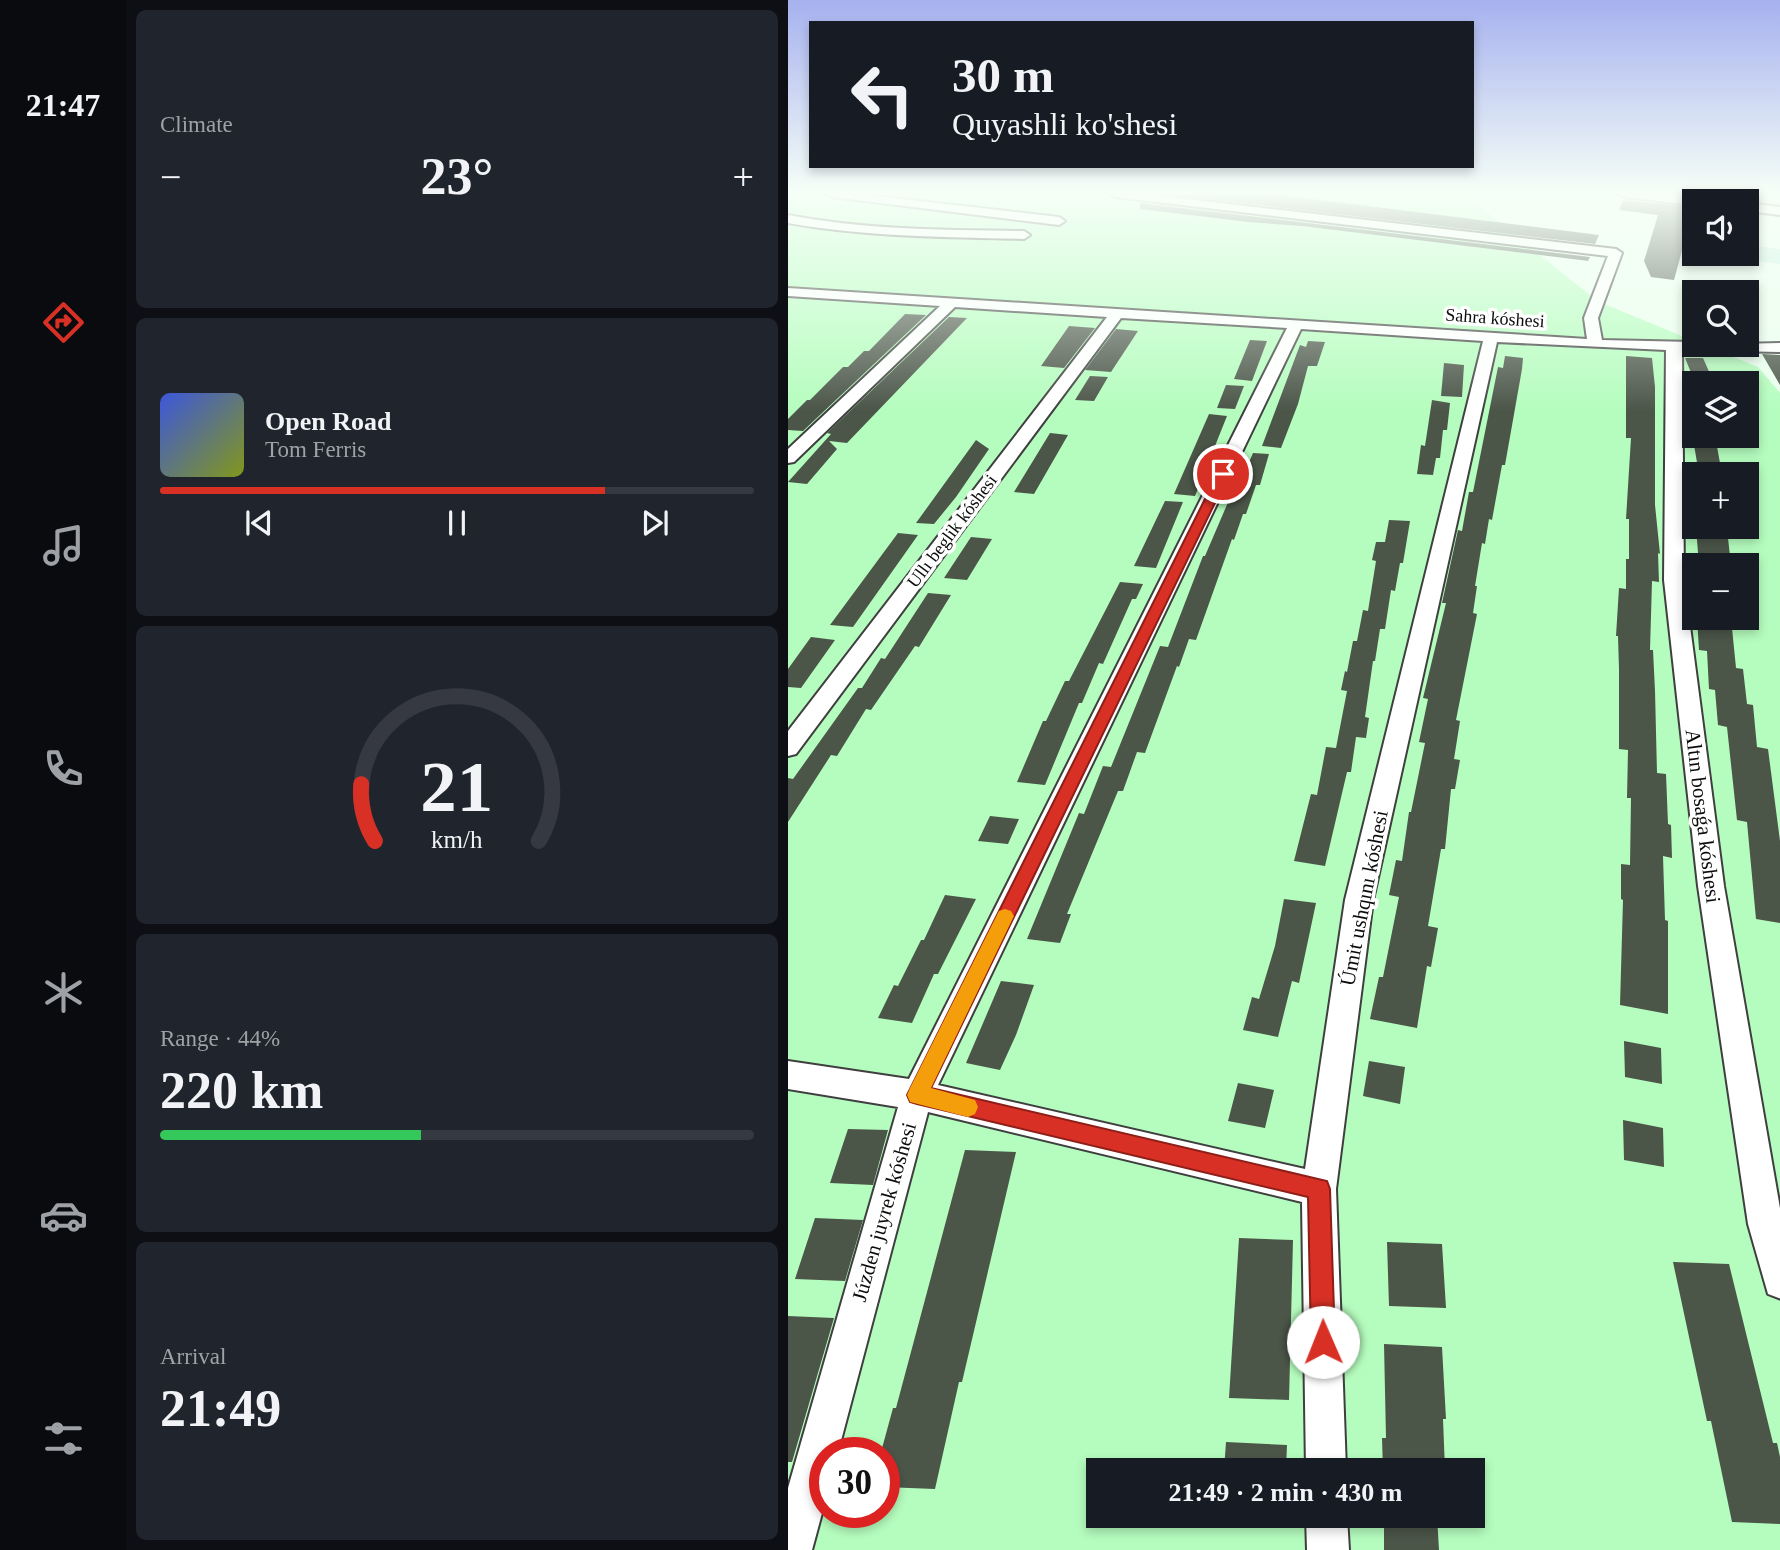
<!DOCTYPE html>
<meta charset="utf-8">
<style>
body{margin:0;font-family:"Times New Roman",serif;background:#20242c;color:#f1f3f6;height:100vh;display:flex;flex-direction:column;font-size:26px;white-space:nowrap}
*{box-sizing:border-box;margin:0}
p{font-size:23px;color:#9ea1a6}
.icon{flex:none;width:38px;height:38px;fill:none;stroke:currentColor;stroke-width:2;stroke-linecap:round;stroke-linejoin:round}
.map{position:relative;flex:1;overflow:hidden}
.drawer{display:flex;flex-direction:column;gap:10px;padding:10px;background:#0d0f14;width:662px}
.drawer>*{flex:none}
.top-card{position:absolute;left:21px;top:21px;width:665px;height:147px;border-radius:0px;box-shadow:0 4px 10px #0003;background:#171b24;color:#f1f3f6;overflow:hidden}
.buttons{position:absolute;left:894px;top:189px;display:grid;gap:14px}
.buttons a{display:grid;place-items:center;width:77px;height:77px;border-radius:0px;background:#171b24;box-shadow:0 4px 10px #0003;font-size:35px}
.speed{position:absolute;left:21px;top:1437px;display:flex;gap:14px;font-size:35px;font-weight:700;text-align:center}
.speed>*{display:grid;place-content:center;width:91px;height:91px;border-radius:50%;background:#171b24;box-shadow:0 4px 10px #0003;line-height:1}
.speed .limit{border:10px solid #d22;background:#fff;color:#111}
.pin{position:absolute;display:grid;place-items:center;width:60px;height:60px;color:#fff;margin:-30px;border:4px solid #fff;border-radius:50%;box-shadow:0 2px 7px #0007}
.me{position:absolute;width:77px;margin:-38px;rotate:359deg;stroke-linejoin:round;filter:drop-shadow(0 0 5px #0008)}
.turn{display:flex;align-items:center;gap:24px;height:147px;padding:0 28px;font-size:32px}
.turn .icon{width:91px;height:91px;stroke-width:2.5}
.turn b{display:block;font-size:49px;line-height:60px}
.big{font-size:52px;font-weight:800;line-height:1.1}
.drawer .card{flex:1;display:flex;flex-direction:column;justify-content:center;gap:10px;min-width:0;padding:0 24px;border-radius:10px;background:#20242c}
.drawer .dial{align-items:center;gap:0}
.dial svg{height:182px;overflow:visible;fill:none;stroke:#363941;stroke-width:7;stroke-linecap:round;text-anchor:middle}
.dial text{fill:#f1f3f6;stroke:none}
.song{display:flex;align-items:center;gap:21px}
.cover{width:84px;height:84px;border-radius:10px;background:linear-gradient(135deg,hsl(230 70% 55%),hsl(70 70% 35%))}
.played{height:7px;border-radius:4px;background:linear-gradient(90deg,#d93025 75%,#363941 75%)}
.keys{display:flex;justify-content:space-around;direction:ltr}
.heat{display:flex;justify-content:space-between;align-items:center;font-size:38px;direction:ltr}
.charge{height:10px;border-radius:5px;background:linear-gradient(90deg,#34c759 44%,#363941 0)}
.trip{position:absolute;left:298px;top:1458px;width:399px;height:70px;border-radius:0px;background:#171b24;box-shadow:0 4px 10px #0003;font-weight:800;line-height:70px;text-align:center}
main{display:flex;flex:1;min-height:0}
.tabs{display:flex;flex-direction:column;width:126px;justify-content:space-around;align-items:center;background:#090b0e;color:#9ea1a6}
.tabs .icon{width:49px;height:49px}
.tabs .selected{color:#d93025}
.tabs b{font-size:32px;color:#f1f3f6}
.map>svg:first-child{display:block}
.sand{fill:#b5fdbe;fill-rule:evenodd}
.pitch{fill:#c5f1e4}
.building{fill:#4b5548}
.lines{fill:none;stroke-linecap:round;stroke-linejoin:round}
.street-casing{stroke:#3f3f3f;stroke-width:4}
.street{fill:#fff;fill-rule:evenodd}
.route{fill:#d93025;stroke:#8d1f18;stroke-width:2}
.slow{fill:#f59e0b}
.labels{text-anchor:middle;stroke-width:7;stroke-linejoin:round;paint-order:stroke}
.far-street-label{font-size:18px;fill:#0c0c0c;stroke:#fff}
.street-label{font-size:21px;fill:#0c0c0c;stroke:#fff}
</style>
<main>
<nav class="tabs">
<b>21:47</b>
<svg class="icon selected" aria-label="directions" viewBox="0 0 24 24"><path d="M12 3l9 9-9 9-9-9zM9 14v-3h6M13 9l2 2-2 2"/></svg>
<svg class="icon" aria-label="music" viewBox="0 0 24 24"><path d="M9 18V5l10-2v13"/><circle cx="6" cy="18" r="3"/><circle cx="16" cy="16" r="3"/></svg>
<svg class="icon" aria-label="phone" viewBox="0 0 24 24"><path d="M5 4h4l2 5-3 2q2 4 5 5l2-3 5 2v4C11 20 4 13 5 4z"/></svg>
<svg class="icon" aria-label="climate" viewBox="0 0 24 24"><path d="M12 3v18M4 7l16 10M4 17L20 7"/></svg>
<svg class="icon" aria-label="car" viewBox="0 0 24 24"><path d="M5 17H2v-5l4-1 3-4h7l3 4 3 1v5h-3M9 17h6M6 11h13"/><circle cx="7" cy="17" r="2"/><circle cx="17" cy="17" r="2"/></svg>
<svg class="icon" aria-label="filters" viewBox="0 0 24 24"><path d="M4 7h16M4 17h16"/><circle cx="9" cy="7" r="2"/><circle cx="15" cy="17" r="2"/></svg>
</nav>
<section class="drawer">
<div class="card"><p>Climate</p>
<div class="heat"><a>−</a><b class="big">23°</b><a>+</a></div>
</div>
<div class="card">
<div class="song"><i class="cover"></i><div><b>Open Road</b><p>Tom Ferris</p></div></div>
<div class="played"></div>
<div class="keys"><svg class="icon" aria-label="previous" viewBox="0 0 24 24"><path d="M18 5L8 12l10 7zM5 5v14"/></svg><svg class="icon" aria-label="pause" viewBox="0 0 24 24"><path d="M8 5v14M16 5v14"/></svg><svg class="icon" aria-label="next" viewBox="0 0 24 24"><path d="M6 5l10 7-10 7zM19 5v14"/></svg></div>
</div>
<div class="card dial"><svg viewBox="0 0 100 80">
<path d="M14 69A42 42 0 1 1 86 69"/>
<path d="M14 69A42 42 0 0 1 8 44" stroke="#d93025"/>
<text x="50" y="56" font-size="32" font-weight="700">21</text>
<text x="50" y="72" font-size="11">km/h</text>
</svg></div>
<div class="card"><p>Range · 44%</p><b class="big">220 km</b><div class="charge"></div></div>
<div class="card"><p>Arrival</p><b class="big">21:49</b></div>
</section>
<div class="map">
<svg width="993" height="1550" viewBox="0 0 993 1550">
<rect width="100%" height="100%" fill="#ebffee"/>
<path class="sand" d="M0,194H672L689,204L809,301L906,341V345H916L970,367L993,394L992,1550H0ZM906,383H959V436H906ZM906,474H959V527H906ZM906,565H959V618H906ZM37,1452H96V1512H37ZM310,1470H684V1516H310Z"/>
<path class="pitch" d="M959,245L992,249V264L948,258V254H959Z"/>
<path class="building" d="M375,194H484L811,235L807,244Z
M835,200L906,207L886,280L863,277L856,261L870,215L831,210Z
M352,203L802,257L800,261L793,260L514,226L460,222L352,209Z
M117,314L138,315L15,431L0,430V419L19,400H22L55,367H60L76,351H81Z
M161,317L179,318L59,443L41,441L49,449L19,484L0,482L43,434L39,433Z
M281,326L307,328L276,368L253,366Z
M328,329L350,331L323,372L297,370Z
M462,340L479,341L464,381L446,379Z
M520,341L537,342L529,366H520L510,404L493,448L474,446L512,345L518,347Z
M974,354L992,355V385Z
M717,356L735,358L734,369L717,465H714L704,520L701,519L697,544L694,543L687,586H689L685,613L689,614L668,720L672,721L666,759L672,760L667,789H663L657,849H653L640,926L650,928L643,967L639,966L629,1028L582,1019L591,977H595L611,897L601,895L608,860L614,861L621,812H623L637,743L631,742L640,699L635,698L658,603H654L670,530L674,531L681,492H685L710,367L715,368Z
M838,356L864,358L867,387V505L872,554L870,553L871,582L864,581L862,650H865L867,691L869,773L878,774L880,824L883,825L884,858L875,856L877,920L880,921V1014L832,1005L835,900L833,899V864L842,865L843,798H839L840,750L831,749V669L830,636H828L831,588L838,589V559H841V519H838L843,438H838Z
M897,358H915L923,376L904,375Z
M656,363L676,365L674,397L653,396Z
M302,376L320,377L306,401L287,400Z
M438,385L456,386L447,409L429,408Z
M644,400L662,403L659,430H655L652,458H648L645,475L629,474L633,445L637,446Z
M421,414L439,416L407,496L386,494Z
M262,433L280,435L246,494L226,492Z
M905,439L928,441L934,474H911Z
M188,440L201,449L168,497L146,524L128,523Z
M465,453L481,454L472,485H468L458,514H455L446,540L444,539L408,640L401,639L391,667L389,666L357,753L349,752L335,791H330L279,914H283L272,943L239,939L291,813L296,814L315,766L323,767L372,646L380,647L415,556H417L441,500H445Z
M377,501L395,502L368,568L346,566Z
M601,520L622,521L615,563H612L607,591L603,590L597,629H592L587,661H585L577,717L581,718L578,738L568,737L563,772H559L537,866L506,861L523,794L529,795L538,747L548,748L559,691L553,690L557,671L559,672L565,641H569L575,610L580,611L588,561L584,560L588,542H597Z
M908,527H934L935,538H940L943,565H917L916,553H910Z
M110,533L130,535L65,627L42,625Z
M183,537L204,539L179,580L156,578Z
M332,582L355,584L348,599H344L315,664L311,663L294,703H291L257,785L229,782L255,721H258L277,681H281Z
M140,593L163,595L131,647L127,646L83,710L78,709L49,756L43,755L0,822V778L5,779L70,688H74L93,658L97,659Z
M909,618H943L948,668L955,669L959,704L965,705L969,747L980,749L992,841V923L968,919L959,822L949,820L939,727L930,725L927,690L921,689L919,651L911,650Z
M23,637L47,640L13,688L0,687V669Z
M202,816L231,819L220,844L190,841Z
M157,895L188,899L150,974H146L124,1023L90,1018L106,985L110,986L133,940H136Z
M496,899L528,903L511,983L504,981L490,1037L455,1030L464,997L471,999L487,946Z
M213,981L246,985L228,1035L212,1070L178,1063Z
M836,1041L873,1048L874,1084L837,1077Z
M581,1061L617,1067L612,1104L575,1096Z
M450,1083L486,1090L477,1128L440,1121Z
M835,1120L875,1128L876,1167L836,1160Z
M60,1129L100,1130L85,1185L42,1183Z
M177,1150L228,1152L174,1382H171L147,1489L96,1487V1452H93L105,1408H108Z
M27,1218L75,1220L57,1281L7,1279Z
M451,1238L505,1240L501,1400L441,1398Z
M599,1242L654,1244L658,1308L601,1306Z
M885,1262L941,1264L985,1443H989L992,1457V1524L944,1522L923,1421H919Z
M0,1316L46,1318L4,1462H0Z
M596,1344L654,1347L658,1419H655L657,1470H595L594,1438H598Z
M438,1442L499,1445L498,1470H436Z
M596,1516H649L651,1550H596Z"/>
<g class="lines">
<g class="street-casing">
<path id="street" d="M38,194H71L271,217L277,221L271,225L44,197Z
M321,194H354L828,249L834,253L810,318L814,340L906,342V345L993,343V352L894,350L896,580L936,886L993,1214V1299L980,1294L960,1224L910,886L876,580L878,350L709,342L585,900L548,1189L558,1470H518L514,1202L140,1112L50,1452H37V1502L24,1550H0V1488L110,1107L0,1089V1061L121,1079L499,328L333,318L8,754L0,756V731L319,317L167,307L6,462L0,463V449L152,306L0,296V288L799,339L796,318L820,256L327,197ZM513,329L695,341L557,900L517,1169L150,1085Z
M830,194C849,193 897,191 912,201H906V205L836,197Z
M959,203L993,207V215L959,211Z
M0,215C78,230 157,230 236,231L242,235L236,239C157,237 78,237 0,223Z
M518,1516H559L561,1550H519Z"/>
</g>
<use href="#street" class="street"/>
</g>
<linearGradient id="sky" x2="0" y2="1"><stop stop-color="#a6b1ef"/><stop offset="0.47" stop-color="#f6fff7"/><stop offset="1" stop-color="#f6fff7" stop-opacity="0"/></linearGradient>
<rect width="993" height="411" fill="url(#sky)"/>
<path class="route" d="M431,471L441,474L143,1088L539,1181L542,1189L547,1342L544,1351L535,1354L526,1351L523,1342L520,1197L129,1104L122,1102L119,1095Z"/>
<path class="slow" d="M217,909L223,911L226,916L143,1088L187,1100L190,1107L187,1114L180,1117L122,1102L119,1095L122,1088L211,911Z"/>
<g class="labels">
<g class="far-street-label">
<text transform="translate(707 318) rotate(4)" y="6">Sahra kóshesi</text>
<text transform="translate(164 531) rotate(-53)" y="6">Ullı beglik kóshesi</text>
</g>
<g class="street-label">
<text transform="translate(915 816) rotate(83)" y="7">Altın bosaǵa kóshesi</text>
<text transform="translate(576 898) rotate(-79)" y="7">Úmit ushqını kóshesi</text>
<text transform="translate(96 1212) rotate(-74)" y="7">Júzden juyrek kóshesi</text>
</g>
</g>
</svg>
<div class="buttons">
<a><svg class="icon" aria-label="sound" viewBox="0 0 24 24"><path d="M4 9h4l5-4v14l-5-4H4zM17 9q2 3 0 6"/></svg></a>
<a><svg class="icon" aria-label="search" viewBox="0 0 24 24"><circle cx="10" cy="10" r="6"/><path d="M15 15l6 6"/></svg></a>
<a><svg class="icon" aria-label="layers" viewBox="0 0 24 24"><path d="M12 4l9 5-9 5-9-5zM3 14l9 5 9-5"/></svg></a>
<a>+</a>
<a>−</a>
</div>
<div class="speed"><div class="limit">30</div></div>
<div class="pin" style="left:435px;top:474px;background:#d93025"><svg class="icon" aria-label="arrive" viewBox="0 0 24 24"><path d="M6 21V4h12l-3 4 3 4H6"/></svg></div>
<svg class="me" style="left:535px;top:1342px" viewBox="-20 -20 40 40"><circle r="19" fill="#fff"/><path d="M0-13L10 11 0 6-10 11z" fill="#d93025"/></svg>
<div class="trip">21:49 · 2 min · 430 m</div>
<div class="top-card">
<div class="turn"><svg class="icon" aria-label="left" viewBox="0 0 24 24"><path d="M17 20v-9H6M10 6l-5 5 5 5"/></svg><div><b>30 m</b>Quyashli ko'shesi</div></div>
</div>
</div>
</main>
